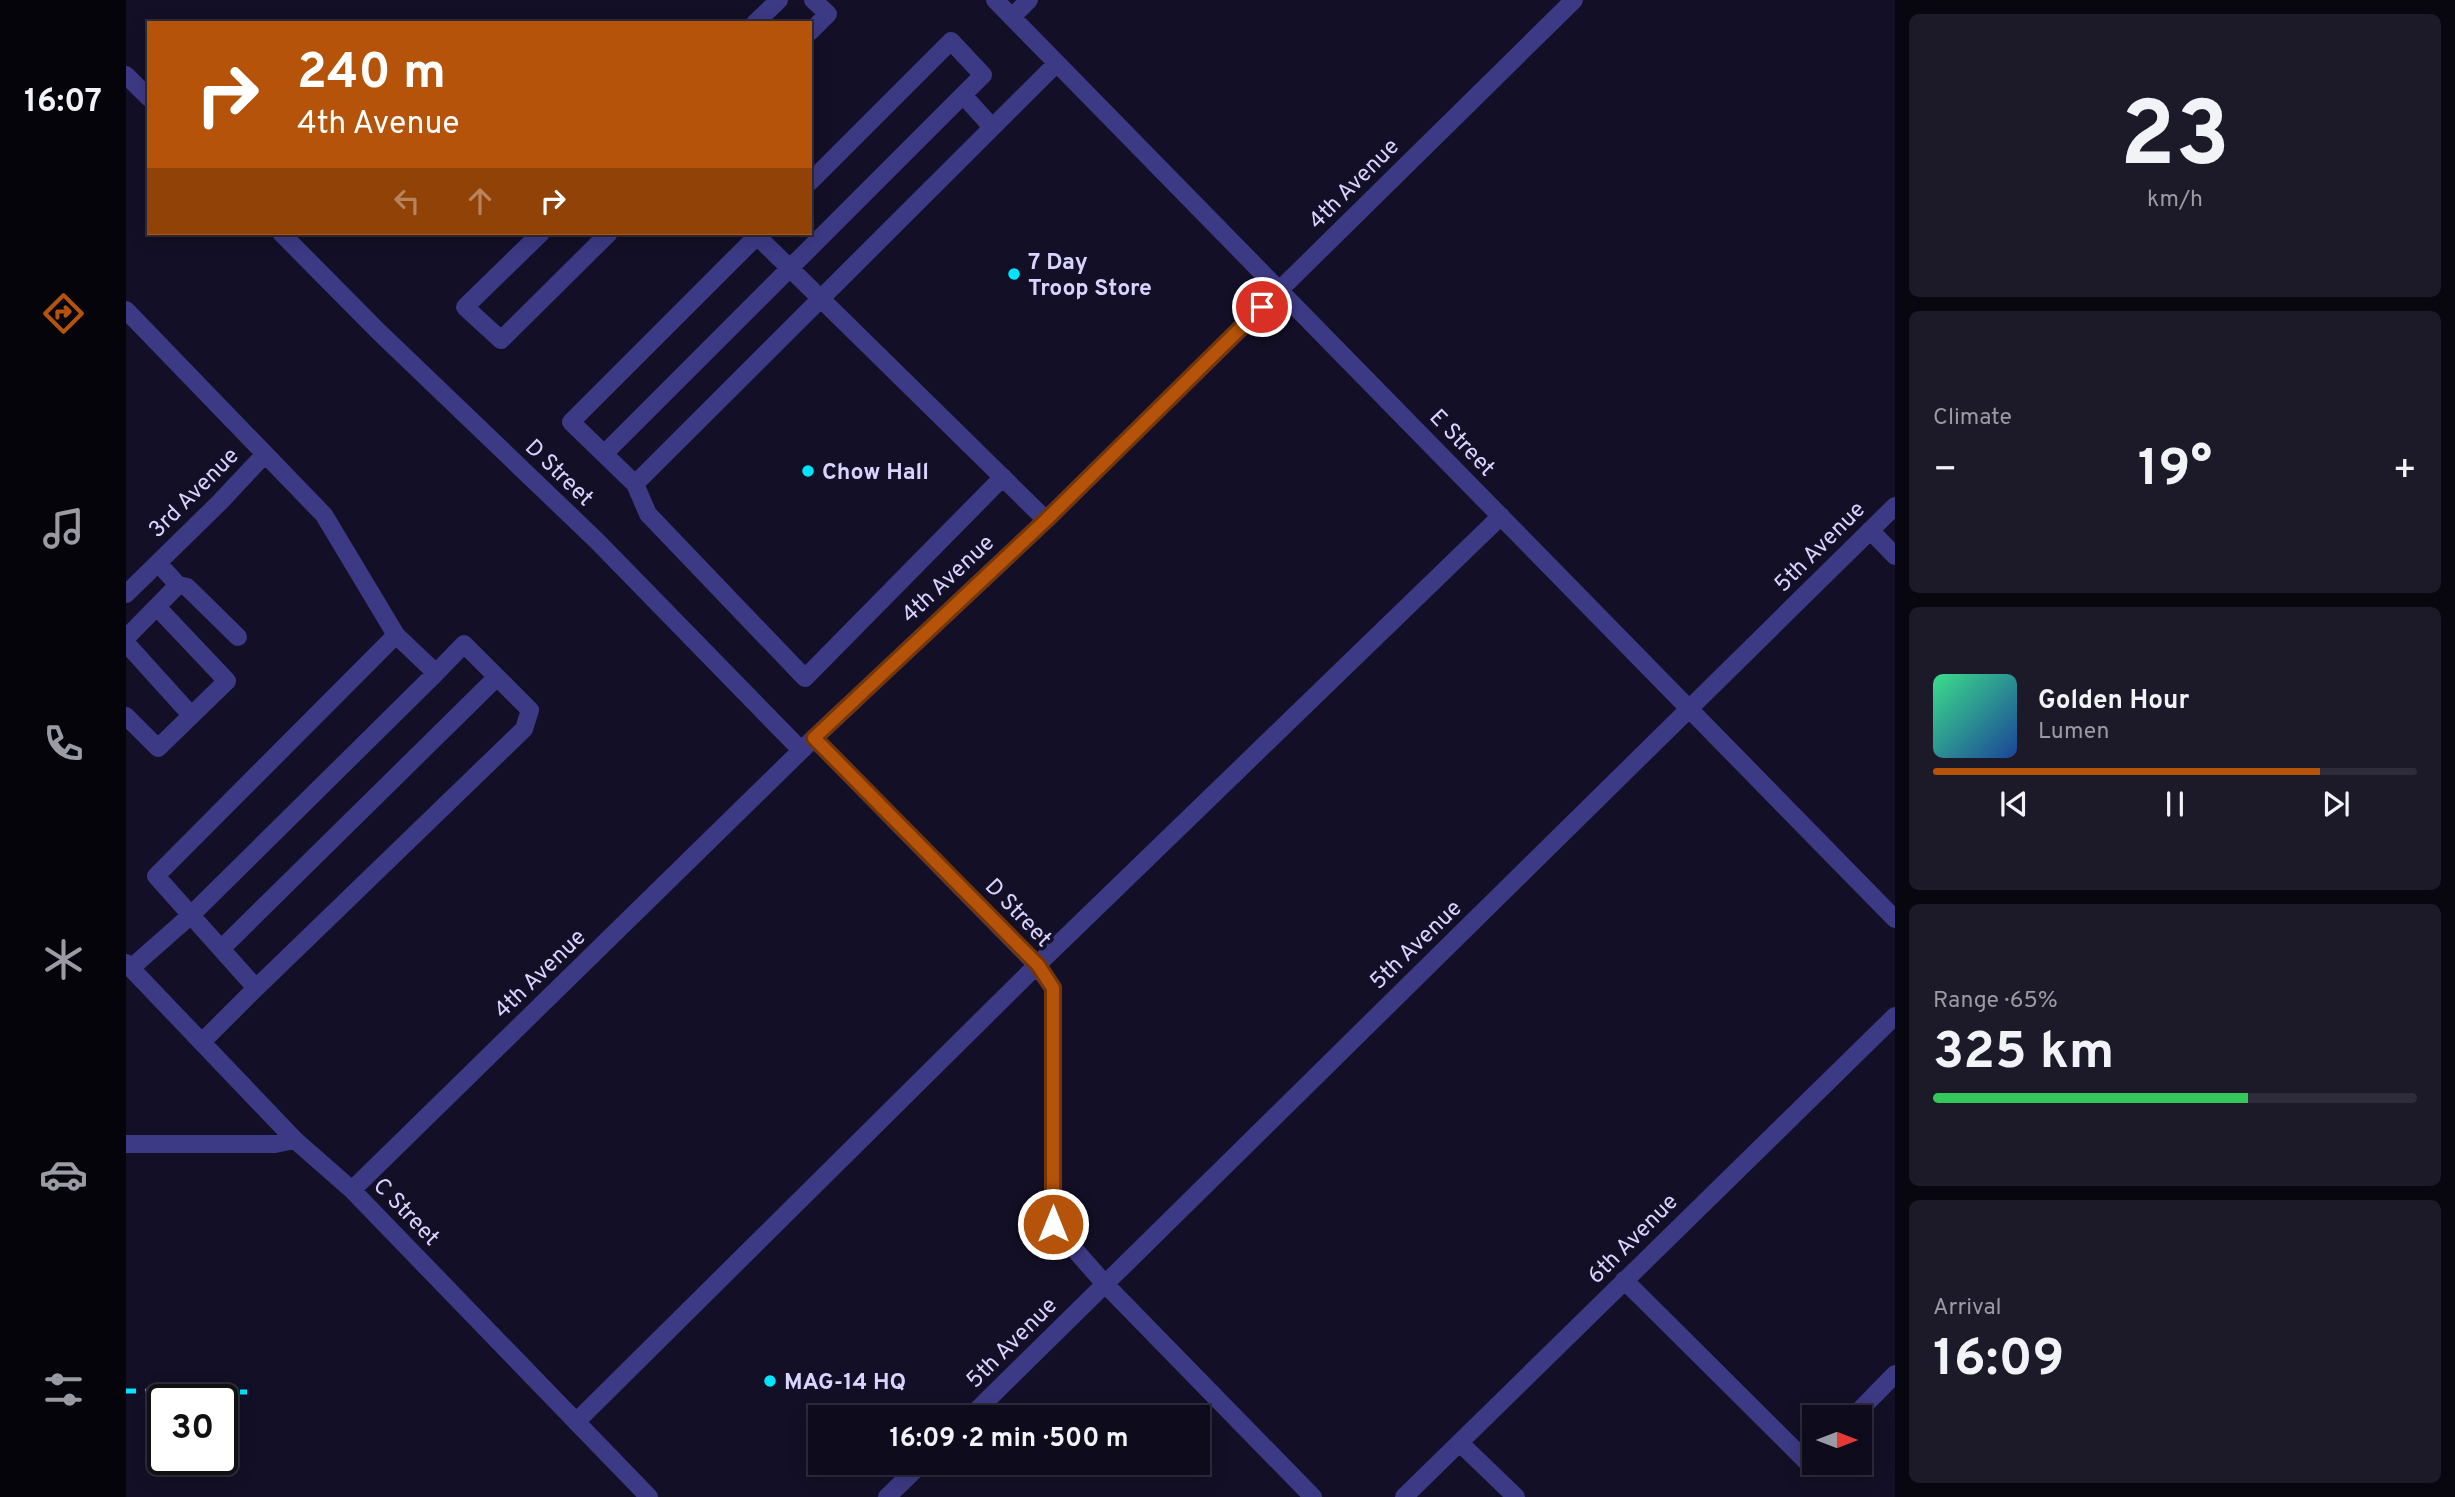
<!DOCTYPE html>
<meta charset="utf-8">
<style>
body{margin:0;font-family:Overpass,sans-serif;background:#1c1929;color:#f1f3f6;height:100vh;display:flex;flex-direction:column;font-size:26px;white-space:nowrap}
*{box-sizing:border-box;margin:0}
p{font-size:23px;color:#9b9ba3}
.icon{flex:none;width:38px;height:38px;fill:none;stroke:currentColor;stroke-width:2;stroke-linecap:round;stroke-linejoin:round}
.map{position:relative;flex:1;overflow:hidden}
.drawer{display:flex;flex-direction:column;gap:14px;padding:14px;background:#08060f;width:560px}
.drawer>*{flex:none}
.top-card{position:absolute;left:21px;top:21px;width:665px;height:214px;border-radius:0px;box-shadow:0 4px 18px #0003,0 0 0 2px #2e2b3b;background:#b45309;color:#fff;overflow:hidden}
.needle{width:46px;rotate:90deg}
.tools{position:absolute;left:1676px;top:1405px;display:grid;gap:14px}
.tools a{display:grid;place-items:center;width:70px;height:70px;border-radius:0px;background:#0e0b1c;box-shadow:0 4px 18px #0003,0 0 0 2px #2e2b3b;font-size:35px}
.speed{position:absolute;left:21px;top:1384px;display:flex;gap:14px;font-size:35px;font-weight:700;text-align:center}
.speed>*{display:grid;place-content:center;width:91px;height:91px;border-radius:50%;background:#0e0b1c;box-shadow:0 4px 18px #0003,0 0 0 2px #2e2b3b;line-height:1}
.speed .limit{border:4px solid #111;border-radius:10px;background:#fff;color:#111}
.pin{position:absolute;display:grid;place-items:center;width:60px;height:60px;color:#fff;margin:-30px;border:4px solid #fff;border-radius:50%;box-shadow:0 2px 7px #0007}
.me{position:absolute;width:77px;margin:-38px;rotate:0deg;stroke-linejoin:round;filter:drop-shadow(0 0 5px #0008)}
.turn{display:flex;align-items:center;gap:24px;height:147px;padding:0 35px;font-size:32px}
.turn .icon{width:91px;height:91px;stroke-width:2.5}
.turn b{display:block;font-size:49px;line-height:60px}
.lanes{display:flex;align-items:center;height:66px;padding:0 35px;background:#0003;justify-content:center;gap:35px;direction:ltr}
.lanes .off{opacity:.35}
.big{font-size:52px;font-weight:700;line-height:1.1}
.drawer .tile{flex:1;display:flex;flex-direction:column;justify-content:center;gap:10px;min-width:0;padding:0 24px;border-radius:10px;background:#1c1929}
.drawer .dial{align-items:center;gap:0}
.dial b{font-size:91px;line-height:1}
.song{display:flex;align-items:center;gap:21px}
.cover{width:84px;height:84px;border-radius:10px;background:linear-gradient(135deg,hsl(150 70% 55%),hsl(220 70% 35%))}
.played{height:7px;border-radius:4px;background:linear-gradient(90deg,#b45309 80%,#2e2b3b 80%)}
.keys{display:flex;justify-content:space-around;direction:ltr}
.heat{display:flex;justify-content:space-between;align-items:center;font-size:38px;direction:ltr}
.charge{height:10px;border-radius:5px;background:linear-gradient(90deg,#34c759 65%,#2e2b3b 0)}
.trip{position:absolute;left:682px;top:1405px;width:402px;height:70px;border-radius:0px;background:#0e0b1c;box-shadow:0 4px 18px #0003,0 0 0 2px #2e2b3b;font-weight:700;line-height:70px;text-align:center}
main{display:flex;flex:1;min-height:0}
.dock{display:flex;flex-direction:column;width:126px;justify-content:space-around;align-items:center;background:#06040b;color:#9b9ba3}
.dock .icon{width:49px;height:49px}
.dock .on{color:#b45309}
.dock b{font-size:32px;color:#f1f3f6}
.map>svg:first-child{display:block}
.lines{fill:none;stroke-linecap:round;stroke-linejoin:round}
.minor{stroke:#3d3a85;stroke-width:18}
.rail{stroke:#00e5ff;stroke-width:5;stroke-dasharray:10 9;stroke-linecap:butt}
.route-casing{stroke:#753606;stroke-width:18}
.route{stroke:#b45309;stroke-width:12}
.poi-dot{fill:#00e5ff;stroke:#130f26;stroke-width:2.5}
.labels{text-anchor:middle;stroke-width:7;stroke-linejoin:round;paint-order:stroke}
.street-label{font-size:23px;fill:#d9d4ff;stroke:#130f26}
.poi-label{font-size:23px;font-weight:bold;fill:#d9d4ff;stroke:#130f26;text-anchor:start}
</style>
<main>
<nav class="dock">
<b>16:07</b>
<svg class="icon on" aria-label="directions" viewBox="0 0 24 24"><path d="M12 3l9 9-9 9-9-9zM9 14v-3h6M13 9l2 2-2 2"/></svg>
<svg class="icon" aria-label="music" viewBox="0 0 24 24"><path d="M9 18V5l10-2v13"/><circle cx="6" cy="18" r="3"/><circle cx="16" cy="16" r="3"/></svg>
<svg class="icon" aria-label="phone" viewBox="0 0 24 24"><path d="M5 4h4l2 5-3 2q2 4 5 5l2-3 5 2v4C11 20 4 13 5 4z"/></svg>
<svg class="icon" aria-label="climate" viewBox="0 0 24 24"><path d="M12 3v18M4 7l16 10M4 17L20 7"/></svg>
<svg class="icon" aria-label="car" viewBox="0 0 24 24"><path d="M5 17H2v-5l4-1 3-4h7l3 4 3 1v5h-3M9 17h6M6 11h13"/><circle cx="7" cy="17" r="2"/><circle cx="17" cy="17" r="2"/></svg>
<svg class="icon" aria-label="filters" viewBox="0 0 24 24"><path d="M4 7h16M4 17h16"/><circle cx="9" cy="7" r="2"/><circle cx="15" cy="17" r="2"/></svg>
</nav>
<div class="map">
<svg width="1769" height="1497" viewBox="0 0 1769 1497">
<rect width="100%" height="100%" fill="#130f26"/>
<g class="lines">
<path class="minor" d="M869,0L1769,919
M886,17L903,0
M629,23L653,0
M684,32L702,14L687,0
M0,75L23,98
M837,95L866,127
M155,233L253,332L471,541L675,750
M415,233L339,307L375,340L483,233
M634,233L445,422L509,484L931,63
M631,236L920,520
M0,310L198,515L270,635L30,876L130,988L398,729L404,710L338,644L310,673L270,635
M478,454L857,75L825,41L684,182
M509,484L522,514L679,678L877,477
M1744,530L1769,556
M52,585L61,587L112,637
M0,594L94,502L139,454
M0,638L52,585L32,563
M0,643L65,715
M0,716L32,748L101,681L31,607
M688,738L911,965L927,988V1225L979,1284L1187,1497
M95,949L371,677
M0,963L169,1140L226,1190L523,1497
M5,968L65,915L310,673
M76,1042L130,988
M0,1144H149L169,1140
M226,1190L688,738L920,520L1448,0
M1498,1280L1681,1462L1689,1454
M843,1418L1769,506
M1726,1418L1769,1374
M450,1422L911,965L1375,516
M1334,1443L1390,1497
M761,1497L796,1463
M1278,1497L1769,1016"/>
<path class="rail" d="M0,1391L121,1392"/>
</g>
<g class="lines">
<g class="route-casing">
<path id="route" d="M927,1224V988L912,965L688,738L920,520L1136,307"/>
</g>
<use href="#route" class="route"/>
</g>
<g class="poi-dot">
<circle cx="888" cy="274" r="7"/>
<circle cx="682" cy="471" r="7"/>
<circle cx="644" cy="1381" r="7"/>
</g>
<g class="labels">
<g class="street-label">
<text transform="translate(1227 183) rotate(-45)" y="8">4th Avenue</text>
<text transform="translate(1337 442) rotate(46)" y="8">E Street</text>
<text transform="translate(434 472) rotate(44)" y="8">D Street</text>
<text transform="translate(67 492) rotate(-45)" y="8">3rd Avenue</text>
<text transform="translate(1693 546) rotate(-45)" y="8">5th Avenue</text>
<text transform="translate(821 578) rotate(-43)" y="8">4th Avenue</text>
<text transform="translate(893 912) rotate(46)" y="8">D Street</text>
<text transform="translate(1289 944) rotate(-44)" y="8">5th Avenue</text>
<text transform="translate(413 973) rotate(-44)" y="8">4th Avenue</text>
<text transform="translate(281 1211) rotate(46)" y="8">C Street</text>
<text transform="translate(1506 1238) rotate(-45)" y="8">6th Avenue</text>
<text transform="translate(885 1342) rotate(-45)" y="8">5th Avenue</text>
</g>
<g class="poi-label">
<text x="902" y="269">7 Day<tspan x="902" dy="26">Troop Store</tspan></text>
<text x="696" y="479">Chow Hall</text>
<text x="658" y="1389">MAG-14 HQ</text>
</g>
</g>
</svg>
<div class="tools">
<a><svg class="needle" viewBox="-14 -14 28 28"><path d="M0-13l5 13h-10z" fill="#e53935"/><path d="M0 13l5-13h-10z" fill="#9b9ba3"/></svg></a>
</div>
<div class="speed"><div class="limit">30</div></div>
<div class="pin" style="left:1136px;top:307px;background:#d93025"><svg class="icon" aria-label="arrive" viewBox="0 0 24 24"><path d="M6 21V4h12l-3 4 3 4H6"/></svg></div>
<svg class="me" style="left:927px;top:1224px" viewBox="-20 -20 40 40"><circle r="17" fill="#b45309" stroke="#fff" stroke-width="3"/><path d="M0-11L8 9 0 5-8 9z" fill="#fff"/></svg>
<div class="trip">16:09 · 2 min · 500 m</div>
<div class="top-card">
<div class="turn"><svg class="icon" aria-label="right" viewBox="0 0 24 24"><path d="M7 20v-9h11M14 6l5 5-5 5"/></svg><div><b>240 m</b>4th Avenue</div></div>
<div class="lanes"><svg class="icon off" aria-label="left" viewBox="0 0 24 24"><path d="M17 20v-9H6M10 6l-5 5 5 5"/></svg><svg class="icon off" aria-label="ahead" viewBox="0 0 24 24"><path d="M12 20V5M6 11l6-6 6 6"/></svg><svg class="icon" aria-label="right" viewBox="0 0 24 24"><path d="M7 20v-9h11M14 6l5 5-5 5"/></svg></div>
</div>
</div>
<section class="drawer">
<div class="tile dial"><b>23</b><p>km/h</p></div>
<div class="tile"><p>Climate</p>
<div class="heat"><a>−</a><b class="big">19°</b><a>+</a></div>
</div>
<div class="tile">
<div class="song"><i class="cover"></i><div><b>Golden Hour</b><p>Lumen</p></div></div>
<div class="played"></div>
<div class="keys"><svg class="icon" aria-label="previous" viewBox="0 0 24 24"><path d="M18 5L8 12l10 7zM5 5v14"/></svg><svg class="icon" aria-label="pause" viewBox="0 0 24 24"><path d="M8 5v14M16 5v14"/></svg><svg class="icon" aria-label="next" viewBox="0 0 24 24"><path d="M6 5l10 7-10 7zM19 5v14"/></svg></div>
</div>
<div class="tile"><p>Range · 65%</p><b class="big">325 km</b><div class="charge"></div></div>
<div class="tile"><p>Arrival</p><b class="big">16:09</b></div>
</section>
</main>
